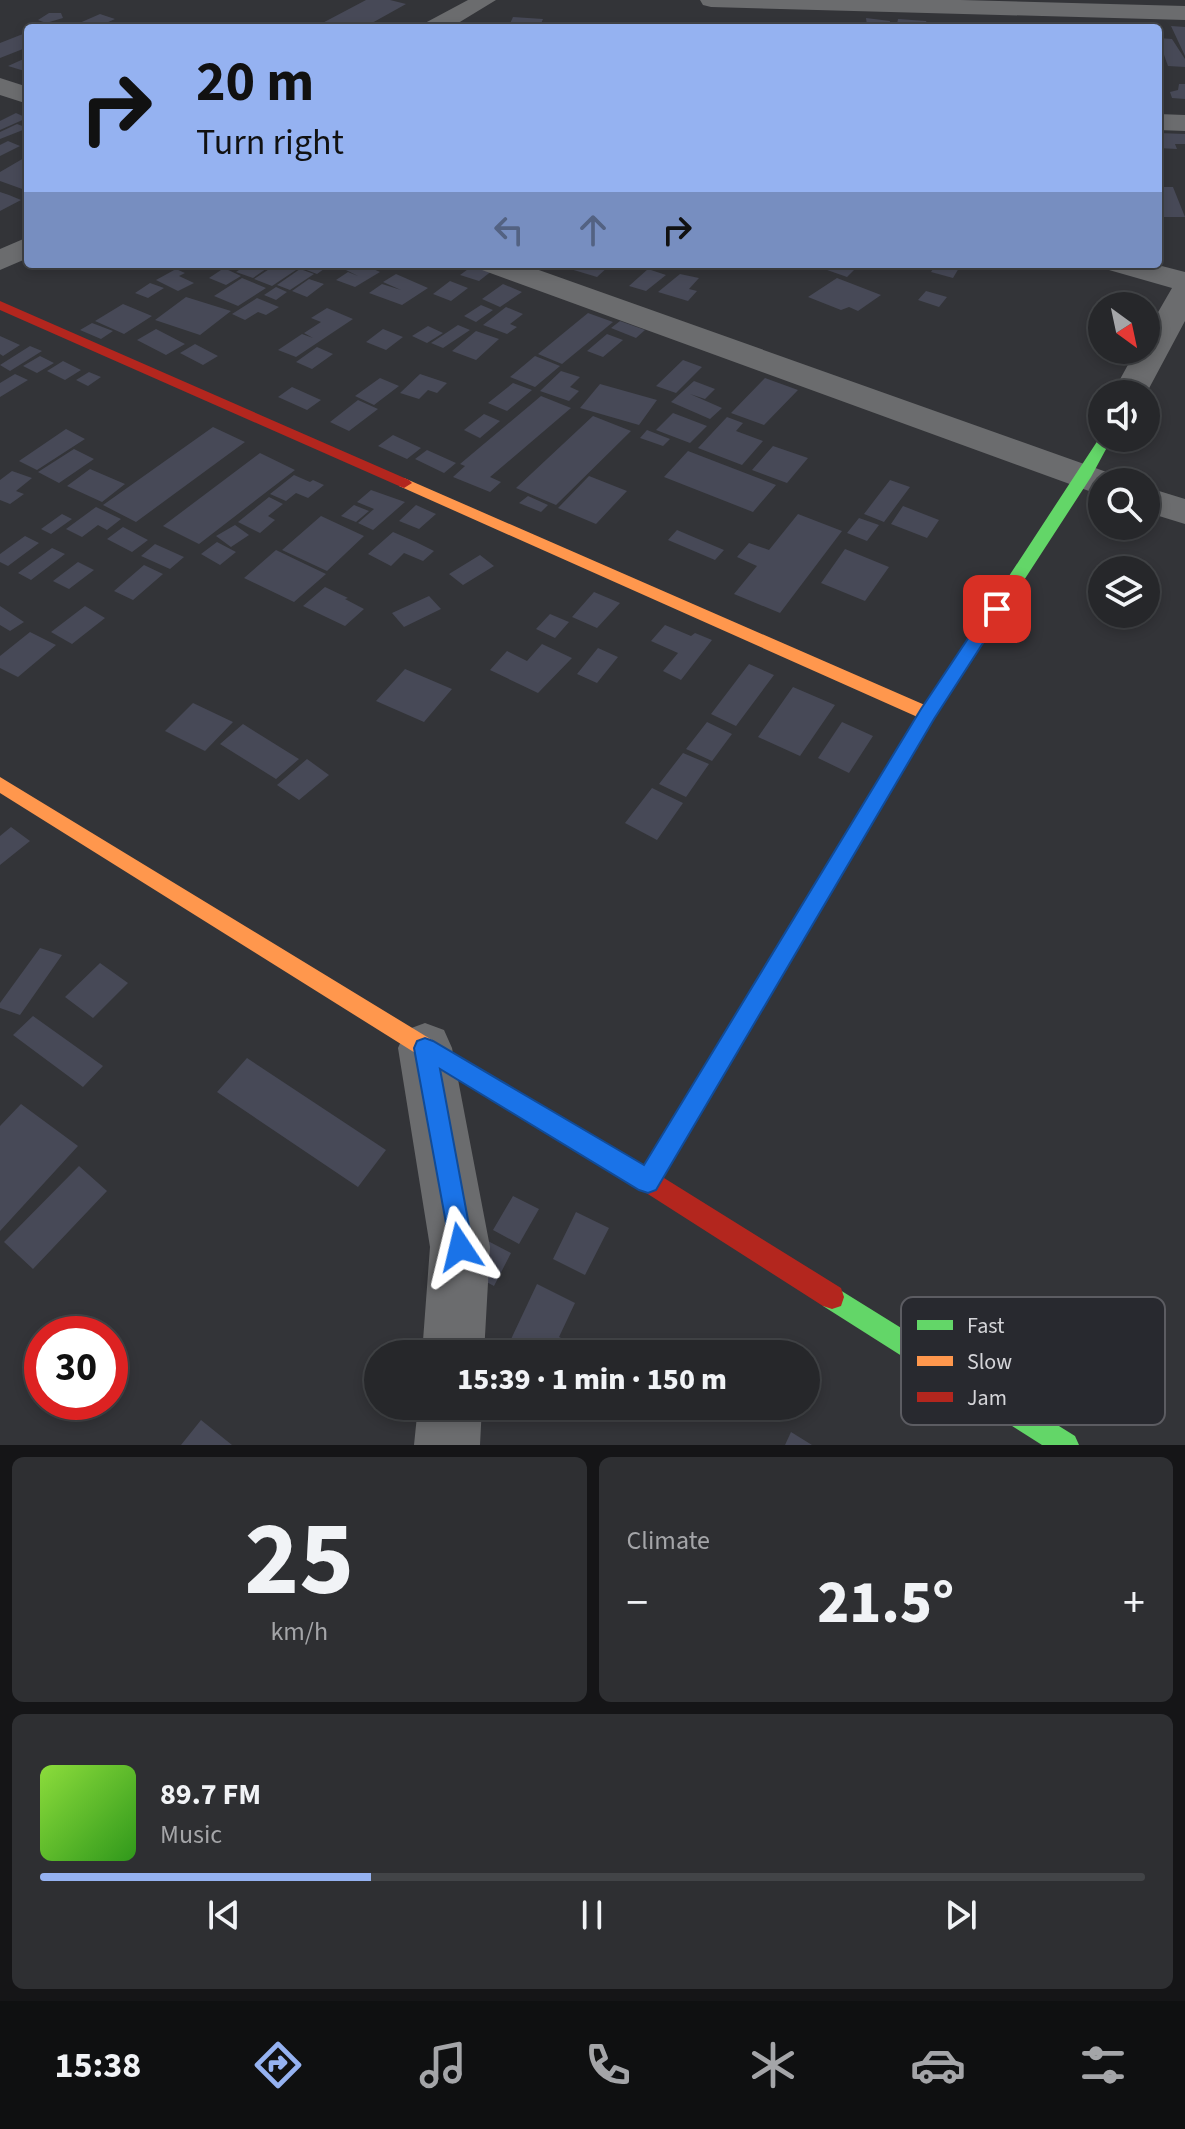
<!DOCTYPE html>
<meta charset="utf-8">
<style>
body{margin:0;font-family:"Source Sans 3",sans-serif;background:#2e2f32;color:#f1f3f6;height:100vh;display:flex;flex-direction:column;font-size:30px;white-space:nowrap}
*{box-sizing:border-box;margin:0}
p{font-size:26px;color:#a4a5a8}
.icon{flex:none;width:44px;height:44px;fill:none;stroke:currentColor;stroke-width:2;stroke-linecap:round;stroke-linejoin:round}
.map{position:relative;height:1445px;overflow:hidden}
.sheet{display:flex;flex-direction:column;gap:12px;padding:12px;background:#151517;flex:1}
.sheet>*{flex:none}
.hud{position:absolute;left:24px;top:24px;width:1138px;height:244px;border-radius:8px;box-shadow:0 4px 12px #0003,0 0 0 2px #424447;background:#95b2f1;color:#111;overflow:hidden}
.needle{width:52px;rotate:147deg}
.fabs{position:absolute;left:1088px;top:292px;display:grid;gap:16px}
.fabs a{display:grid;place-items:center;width:72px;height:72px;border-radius:50%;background:#26272a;box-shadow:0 4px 12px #0003,0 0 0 2px #424447;font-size:40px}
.speed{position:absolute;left:24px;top:1316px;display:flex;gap:16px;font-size:40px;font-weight:700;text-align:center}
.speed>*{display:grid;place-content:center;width:104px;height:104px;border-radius:50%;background:#26272a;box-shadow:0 4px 12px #0003,0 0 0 2px #424447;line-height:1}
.speed .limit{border:12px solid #d22;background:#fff;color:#111}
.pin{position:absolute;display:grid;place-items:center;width:68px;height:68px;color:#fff;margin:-34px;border-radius:16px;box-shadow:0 4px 12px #0006}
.me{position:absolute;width:88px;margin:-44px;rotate:350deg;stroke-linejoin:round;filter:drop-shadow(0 0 6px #0008)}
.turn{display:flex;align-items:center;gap:28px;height:168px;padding:0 40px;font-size:36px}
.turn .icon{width:104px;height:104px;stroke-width:2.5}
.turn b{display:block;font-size:56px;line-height:68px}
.lanes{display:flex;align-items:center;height:76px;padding:0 40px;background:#0003;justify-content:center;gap:40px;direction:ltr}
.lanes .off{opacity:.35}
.big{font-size:60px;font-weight:800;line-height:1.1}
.sheet .tile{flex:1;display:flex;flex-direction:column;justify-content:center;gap:12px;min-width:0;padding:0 28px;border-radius:12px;background:#2e2f32}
.sheet .dial{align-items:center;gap:0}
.dial b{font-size:104px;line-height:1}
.song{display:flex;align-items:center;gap:24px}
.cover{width:96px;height:96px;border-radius:12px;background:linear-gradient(135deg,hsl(90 70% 55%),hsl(110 70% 35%))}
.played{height:8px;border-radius:4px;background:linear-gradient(90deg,#95b2f1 30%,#424447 30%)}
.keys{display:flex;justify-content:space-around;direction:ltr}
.heat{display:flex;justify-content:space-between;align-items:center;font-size:44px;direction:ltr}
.sheet .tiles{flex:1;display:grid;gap:12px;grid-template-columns:1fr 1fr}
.tile:last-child{grid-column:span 2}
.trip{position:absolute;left:364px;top:1340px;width:456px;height:80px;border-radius:40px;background:#26272a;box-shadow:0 4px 12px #0003,0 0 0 2px #424447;font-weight:800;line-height:80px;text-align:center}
.dock{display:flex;height:128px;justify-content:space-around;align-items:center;background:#0f1011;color:#a4a5a8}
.dock .icon{width:56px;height:56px}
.dock .active{color:#95b2f1}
.dock b{font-size:36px;color:#f1f3f6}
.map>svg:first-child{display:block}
.building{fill:#474957}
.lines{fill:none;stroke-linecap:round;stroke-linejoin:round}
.street{fill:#6b6c6e;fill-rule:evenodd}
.fast{fill:#63d668;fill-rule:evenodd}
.slow{fill:#ff974d;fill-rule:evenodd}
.jam{fill:#b3261e;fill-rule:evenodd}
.route{fill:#1a73e8;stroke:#114b97;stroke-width:2}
.key{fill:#28292f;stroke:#5c5c62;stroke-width:2}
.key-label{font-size:22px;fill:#d4d4d8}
</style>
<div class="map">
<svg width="1185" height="1445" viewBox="0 0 1185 1445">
<rect width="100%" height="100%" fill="#333438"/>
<path class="building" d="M366,0H390L406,4L363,28H313Z
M49,13H61L63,18L46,23L38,20Z
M100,14L115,19L95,28H68Z
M513,17L543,19L539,28H508Z
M866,18L890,21L889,27L854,28L867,25Z
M898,19L926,21L929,28L897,24Z
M781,22H810V28H781Z
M1171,26L1185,27V56Z
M28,32V47L0,58V43Z
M1158,38L1172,39L1185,59V67L1168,66Z
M28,57V72L8,66Z
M1179,84H1185V99L1172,98L1170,92L1178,90Z
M16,113L27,118L0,130V121Z
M17,124L28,128L0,139V132Z
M1158,133L1185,134V144H1175L1177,149L1158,148Z
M8,141L20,146L0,156V145Z
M24,158H28V188L25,190L0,181V172Z
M1158,187H1173L1185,217H1158Z
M0,192L9,195L21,200L0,211Z
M248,264H273L253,278L236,272Z
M277,264H305L272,286L254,279Z
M311,264H331L317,274L304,269Z
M343,264H362L380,272L355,287L336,280L348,272L358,276L338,266Z
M475,264L493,270L479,281L460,275Z
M571,264H602L609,266L597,277L567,268Z
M810,264H860L847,277Z
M936,264H942L959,268L953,278L931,272Z
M224,268L241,276L226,285L209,278Z
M176,269L185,273L179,276L194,283L178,291L156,280Z
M300,269L314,274L290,290L277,285Z
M648,269L666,275L646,291L629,286Z
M396,274L428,288L402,305L369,293L382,284L401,290L383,282Z
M680,274L699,278L689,289L697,291L688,301L658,292Z
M242,278L266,288L238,306L214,296Z
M837,278L881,295L858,311L849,307L841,310L808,297Z
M309,279L324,284L307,297L292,291Z
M450,281L468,288L451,301L433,294Z
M150,283L164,288L148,298L135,293Z
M503,284L522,292L500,307L482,299Z
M276,287L287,292L276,300L264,295Z
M926,291L947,297L939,307L918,300Z
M186,297L231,311L200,335L155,320Z
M257,298L279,307L266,315L258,312L245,320L232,314Z
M123,304L152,316L124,334L95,321Z
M481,305L493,310L476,322L464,316Z
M506,307L523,314L510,324L517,327L507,334L483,325Z
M327,308L353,319L296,357L278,350L302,334L313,338L304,333L321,322L311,318Z
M588,313L613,322L562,364L538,354Z
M620,321L645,330L636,338L611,328Z
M92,323L113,331L101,339L80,330Z
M458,325L470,330L443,348L431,343Z
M428,326L443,333L427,343L412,336Z
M156,329L185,344L166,355L137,340Z
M383,329L403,337L386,350L366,342Z
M476,331L499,339L476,360L452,351Z
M607,334L623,340L603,357L587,351Z
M0,336L20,345L3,356L0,354Z
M195,344L218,356L203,365L180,353Z
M30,346L42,351L10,371L0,365Z
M317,347L333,354L312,369L296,362Z
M40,356L54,363L37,373L23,366Z
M535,356L560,366L535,387L510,377Z
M683,360L702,367L676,393L656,386Z
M63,361L81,370L65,380L47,371Z
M561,371L580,377L570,387L579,391L569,401L540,391Z
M89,372L101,377L88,386L76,380Z
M15,374L28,380L0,397V383Z
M420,374L447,383L437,393L428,390L419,399L400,393Z
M380,378L399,386L374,405L355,396Z
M765,378L798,390L764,425L731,413Z
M694,381L715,389L705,399L690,394L722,408L710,419L671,402Z
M513,383L532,390L507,411L488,403Z
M600,384L657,400L639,425L580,408Z
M292,387L321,400L307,410L278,397Z
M541,396L571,408L490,477L501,482L490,492L453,477L465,466L460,464Z
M358,400L378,409L349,431L330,422Z
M673,413L707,426L690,443L656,430Z
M484,414L500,421L480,438L464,430Z
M593,416L631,431L556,505L516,488Z
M727,417L743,423L736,431L763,441L742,465L698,448Z
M213,427L245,442L136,522L103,505Z
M66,429L85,439L37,470L19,461Z
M647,430L670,439L663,446L640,438Z
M393,435L421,448L407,459L378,446Z
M773,446L808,458L787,483L752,470Z
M74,449L94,459L59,483L38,472Z
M427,450L456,463L444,473L415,459Z
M688,451L776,485L753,512L664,477Z
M260,453L295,470L199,544L163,526Z
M90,469L125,484L102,502L67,486Z
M12,471L32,478L16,491L24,494L10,504L0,500V480Z
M294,475L310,482L313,480L324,485L308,498L296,493L286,501L270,494Z
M589,476L627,491L596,524L558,508Z
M890,480L910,487L884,522L864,514Z
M371,490L405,502L373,530L358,523L374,509L357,502Z
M528,496L548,505L541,512L519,503Z
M269,497L283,504L268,516L275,520L260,533L238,522Z
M354,505L369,511L356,522L341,516Z
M416,505L436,514L419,529L399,521Z
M903,506L939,520L927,538L891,524Z
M96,507L121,519L107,530L98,525L82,537L66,529Z
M62,514L72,519L51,534L41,529Z
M798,514L842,531L780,613L734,594L757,566L737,557L749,543L769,550Z
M321,516L364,536L327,571L282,550Z
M859,518L879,525L867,541L847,533Z
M235,525L249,535L231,547L216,536Z
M123,527L148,540L132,552L107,539Z
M677,530L724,550L715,560L668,540Z
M393,532L416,542L434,551L423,561L404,553L391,566L368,554Z
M25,536L39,543L8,566L0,562V554Z
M217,542L236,552L220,565L201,554Z
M155,544L184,557L170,569L141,556Z
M52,548L65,554L31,580L18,573Z
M845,549L889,567L865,601L821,583Z
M276,550L305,564L326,574L294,602L244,578Z
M480,555L494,566L463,585L449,574Z
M78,562L94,570L69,589L53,581Z
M144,565L163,574L133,600L114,591Z
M325,587L348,598L345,599L364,609L345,626L303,606Z
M594,592L620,603L597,628L572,617Z
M429,596L441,609L404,627L392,613Z
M0,606L24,622L10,631L0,625Z
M85,606L105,618L72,644L51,632Z
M550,614L569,622L555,638L536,629Z
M665,625L691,636L695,633L712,640L681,680L663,671L678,653L651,641Z
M30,632L56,645L18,677L0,668V656Z
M542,644L572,658L538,693L490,670L507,651L527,661Z
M598,648L618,657L597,683L577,674Z
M749,664L774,675L736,726L711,714Z
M405,669L452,689L424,722L376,701Z
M793,687L835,705L800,756L758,737Z
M193,703L233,722L205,751L165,731Z
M707,722L732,734L712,761L686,749Z
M842,722L873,736L849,773L818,758Z
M243,724L299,759L276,779L220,744Z
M683,753L709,764L686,797L659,784Z
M307,759L329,775L299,800L277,785Z
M652,788L683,803L657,840L625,823Z
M11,827L30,841L0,865V836Z
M40,948L62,955L20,1015L0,1008V1003Z
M100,963L128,983L93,1018L65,997Z
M33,1016L103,1066L83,1087L13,1035Z
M247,1058L386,1150L358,1187L217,1092Z
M21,1104L78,1146L0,1231V1126Z
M79,1166L107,1191L33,1269L4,1242Z
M513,1196L539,1209L519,1244L493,1230Z
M576,1212L609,1228L585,1275L553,1259Z
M484,1239L511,1253L494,1286L466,1271Z
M537,1284L575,1303L559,1337L584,1349L582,1354H504Z
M201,1420L232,1445H181Z
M791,1432L812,1445H785Z"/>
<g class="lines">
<path class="street" d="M468,0H496L450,28H421L425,23Z
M700,0H961L1185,6V20L711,7L703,5Z
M0,78L28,87V104L0,95Z
M1158,114L1185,115V131L1158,130Z
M28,237V258L0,270V249Z
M478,264H522L1115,475L1120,482H1102V495L1089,491L482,270Z
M1105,264H1154L1185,272V321L1146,394H1112L1136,350H1146V333L1172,288L1109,270Z
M1146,487L1185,499V524L1146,512Z
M425,1023L444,1030L452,1048L490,1247L484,1354H422L430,1247L398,1048L406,1030Z
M418,1406H482L480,1445H414Z"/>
<path class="fast" d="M1102,434V438H1112L1091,477L934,719L839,880L832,882L825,880L822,874L825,868L922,709Z
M832,1285L1075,1436L1079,1445H1042L823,1306L820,1297L823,1288Z"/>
<path class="slow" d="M404,478L934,709L937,714L928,721L922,719L399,486V480Z
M0,777L460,1057L463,1064L460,1071L452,1074L444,1071L0,793Z
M832,866L839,868L842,874L839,880L656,1189L648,1193L640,1189L636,1181L640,1173L825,868Z"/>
<path class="jam" d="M0,301L409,480L412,483L404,488L399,486L0,310Z
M452,1054L656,1173L841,1288L844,1297L841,1306L832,1309L823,1306L640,1189L444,1071L441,1064L444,1057Z"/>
</g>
<path class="route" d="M997,603L1005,609L934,719L656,1190L648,1193L639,1190L440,1069L473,1247L469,1256L460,1259L452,1256L414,1048L417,1041L425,1038L433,1041L644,1165L921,709L991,604Z"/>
<rect x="901" y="1297" width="264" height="128" rx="12" class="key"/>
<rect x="917" y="1320" width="36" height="10" fill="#63d668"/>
<rect x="917" y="1356" width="36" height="10" fill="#ff974d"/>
<rect x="917" y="1392" width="36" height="10" fill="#b3261e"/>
<g class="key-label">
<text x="967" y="1333">Fast</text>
<text x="967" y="1369">Slow</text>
<text x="967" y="1405">Jam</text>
</g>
</svg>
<div class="fabs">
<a><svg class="needle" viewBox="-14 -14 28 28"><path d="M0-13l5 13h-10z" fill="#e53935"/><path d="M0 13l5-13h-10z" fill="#a4a5a8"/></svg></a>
<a><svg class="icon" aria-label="sound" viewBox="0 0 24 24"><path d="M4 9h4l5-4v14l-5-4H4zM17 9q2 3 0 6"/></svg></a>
<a><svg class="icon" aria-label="search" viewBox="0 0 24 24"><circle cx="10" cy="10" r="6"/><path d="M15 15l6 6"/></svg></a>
<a><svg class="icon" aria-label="layers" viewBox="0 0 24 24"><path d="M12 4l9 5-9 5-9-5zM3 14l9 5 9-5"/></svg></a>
</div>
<div class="speed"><div class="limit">30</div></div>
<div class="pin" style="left:997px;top:609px;background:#d93025"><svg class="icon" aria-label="arrive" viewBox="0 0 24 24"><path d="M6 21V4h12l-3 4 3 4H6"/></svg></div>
<svg class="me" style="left:460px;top:1247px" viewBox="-20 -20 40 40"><path d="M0-17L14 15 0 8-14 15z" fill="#1a73e8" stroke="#fff" stroke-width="4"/></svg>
<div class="trip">15:39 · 1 min · 150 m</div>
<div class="hud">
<div class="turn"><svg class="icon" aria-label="right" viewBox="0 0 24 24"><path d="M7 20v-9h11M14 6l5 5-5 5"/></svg><div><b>20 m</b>Turn right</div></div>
<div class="lanes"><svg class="icon off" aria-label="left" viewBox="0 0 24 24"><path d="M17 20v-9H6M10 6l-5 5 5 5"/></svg><svg class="icon off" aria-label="ahead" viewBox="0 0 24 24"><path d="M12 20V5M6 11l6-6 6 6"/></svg><svg class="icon" aria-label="right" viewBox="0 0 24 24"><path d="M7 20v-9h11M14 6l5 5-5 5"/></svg></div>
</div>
</div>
<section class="sheet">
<div class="tiles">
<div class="tile dial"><b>25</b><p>km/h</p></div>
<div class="tile"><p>Climate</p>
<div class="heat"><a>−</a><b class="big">21.5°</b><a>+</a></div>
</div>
<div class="tile">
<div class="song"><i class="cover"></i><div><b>89.7 FM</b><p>Music</p></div></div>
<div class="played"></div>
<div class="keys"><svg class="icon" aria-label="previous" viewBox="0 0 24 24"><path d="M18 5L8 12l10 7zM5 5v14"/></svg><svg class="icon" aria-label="pause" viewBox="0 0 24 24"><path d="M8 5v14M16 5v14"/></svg><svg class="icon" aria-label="next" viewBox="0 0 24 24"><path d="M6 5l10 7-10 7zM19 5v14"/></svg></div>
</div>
</div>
</section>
<nav class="dock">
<b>15:38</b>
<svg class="icon active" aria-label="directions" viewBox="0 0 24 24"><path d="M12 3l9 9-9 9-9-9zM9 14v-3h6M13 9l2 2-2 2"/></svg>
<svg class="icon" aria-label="music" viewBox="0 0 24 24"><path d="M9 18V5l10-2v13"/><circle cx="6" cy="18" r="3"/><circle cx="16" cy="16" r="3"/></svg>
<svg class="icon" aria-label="phone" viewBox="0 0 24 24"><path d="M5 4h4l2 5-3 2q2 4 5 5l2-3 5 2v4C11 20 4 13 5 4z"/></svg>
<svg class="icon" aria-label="climate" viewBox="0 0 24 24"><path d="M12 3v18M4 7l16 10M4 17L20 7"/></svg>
<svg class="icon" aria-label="car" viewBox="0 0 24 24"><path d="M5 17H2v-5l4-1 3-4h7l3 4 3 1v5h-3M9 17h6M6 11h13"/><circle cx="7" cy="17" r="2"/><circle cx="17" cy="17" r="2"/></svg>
<svg class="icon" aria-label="filters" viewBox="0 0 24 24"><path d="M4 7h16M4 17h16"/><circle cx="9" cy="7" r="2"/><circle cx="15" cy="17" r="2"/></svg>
</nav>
